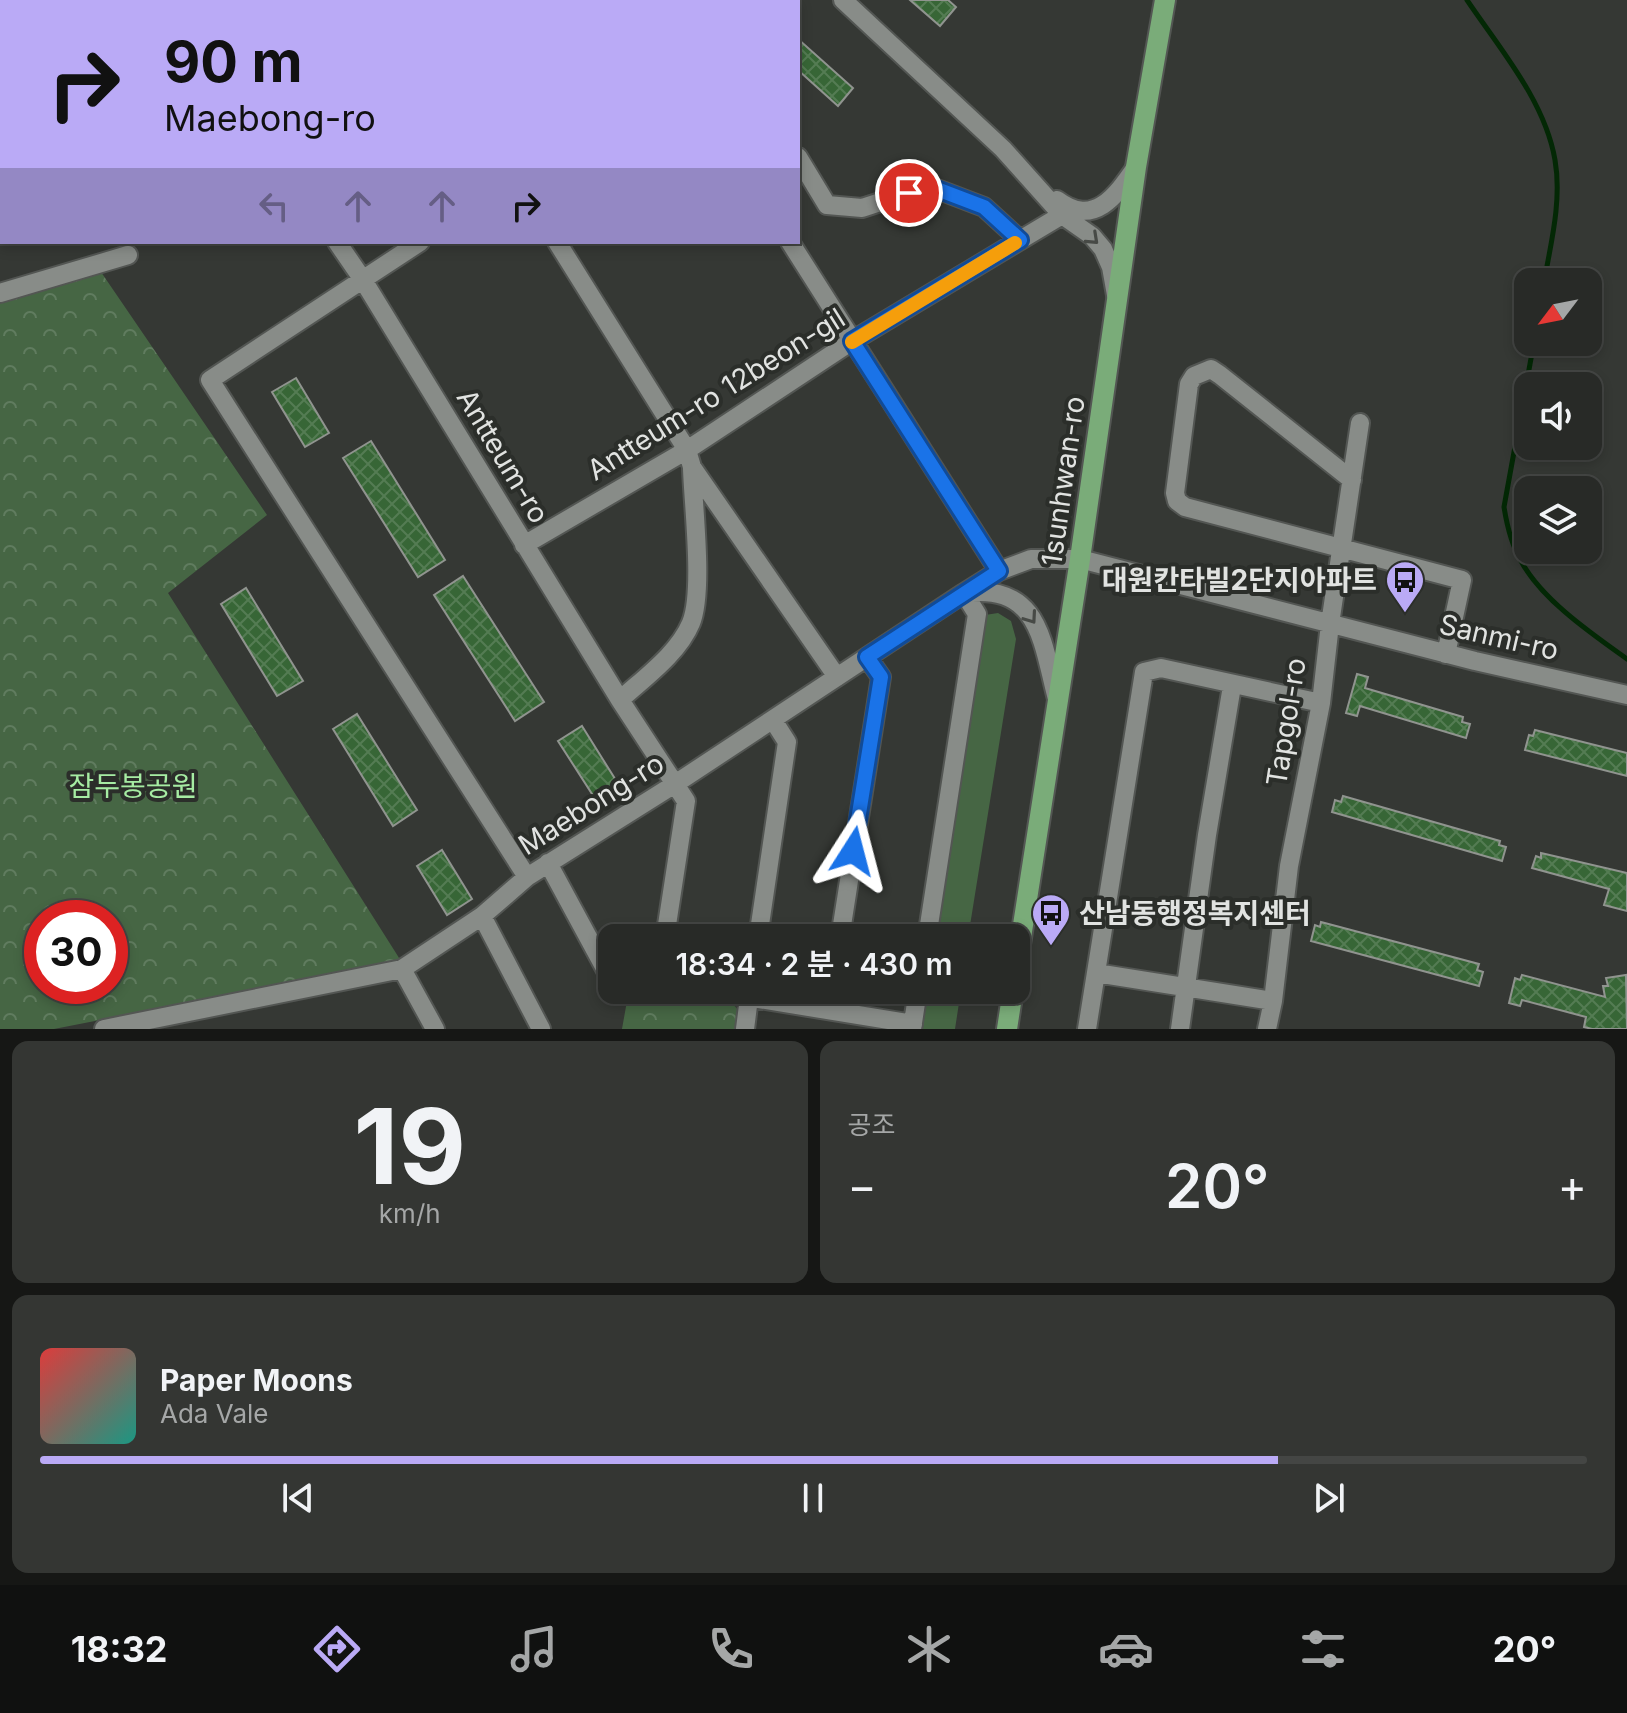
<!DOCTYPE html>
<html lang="ko">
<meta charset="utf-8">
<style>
body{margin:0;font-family:Inter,"Noto Sans KR",sans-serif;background:#343633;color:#f1f3f6;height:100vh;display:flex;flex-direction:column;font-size:30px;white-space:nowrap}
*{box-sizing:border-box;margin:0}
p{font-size:26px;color:#a5a7a7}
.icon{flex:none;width:44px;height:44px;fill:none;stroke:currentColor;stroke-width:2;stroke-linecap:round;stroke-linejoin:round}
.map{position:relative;height:1029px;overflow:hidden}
.details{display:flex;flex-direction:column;gap:12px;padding:12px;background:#161715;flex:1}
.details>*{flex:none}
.guide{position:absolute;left:0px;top:0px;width:800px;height:244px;box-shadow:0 4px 12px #0003,0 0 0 2px #444644;background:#baaaf6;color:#111;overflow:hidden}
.needle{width:52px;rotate:238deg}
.buttons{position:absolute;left:1514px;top:268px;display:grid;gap:16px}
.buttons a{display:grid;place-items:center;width:88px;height:88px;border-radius:16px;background:#282a27;box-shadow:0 4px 12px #0003,0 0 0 2px #444644;font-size:40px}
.speed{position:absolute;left:24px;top:900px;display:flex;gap:16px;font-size:40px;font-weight:700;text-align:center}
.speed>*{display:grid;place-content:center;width:104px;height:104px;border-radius:50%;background:#282a27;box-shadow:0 4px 12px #0003,0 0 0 2px #444644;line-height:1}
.speed .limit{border:12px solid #d22;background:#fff;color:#111}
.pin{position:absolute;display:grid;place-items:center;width:68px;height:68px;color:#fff;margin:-34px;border:4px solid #fff;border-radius:50%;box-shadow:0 2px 8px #0007}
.me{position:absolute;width:88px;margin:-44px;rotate:9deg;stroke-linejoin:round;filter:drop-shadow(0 0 6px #0008)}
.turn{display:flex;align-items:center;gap:28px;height:168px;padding:0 32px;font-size:36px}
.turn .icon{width:104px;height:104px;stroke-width:2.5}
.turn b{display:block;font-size:56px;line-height:68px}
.lanes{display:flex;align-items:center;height:76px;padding:0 32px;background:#0003;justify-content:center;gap:40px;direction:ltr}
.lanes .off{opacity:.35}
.big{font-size:60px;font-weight:600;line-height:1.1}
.details .tile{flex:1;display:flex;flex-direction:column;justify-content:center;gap:12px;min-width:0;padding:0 28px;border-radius:16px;background:#343633}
.details .dial{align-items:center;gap:0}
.dial b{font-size:104px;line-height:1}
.song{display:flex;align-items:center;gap:24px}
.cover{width:96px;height:96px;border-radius:12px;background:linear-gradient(135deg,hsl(0 70% 55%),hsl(170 70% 35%))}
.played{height:8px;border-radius:4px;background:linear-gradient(90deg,#baaaf6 80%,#444644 80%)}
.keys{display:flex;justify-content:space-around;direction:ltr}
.heat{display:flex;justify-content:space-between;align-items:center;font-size:44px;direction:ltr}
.details .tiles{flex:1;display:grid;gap:12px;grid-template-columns:1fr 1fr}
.tile:last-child{grid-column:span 2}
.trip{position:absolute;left:598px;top:924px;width:432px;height:80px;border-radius:16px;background:#282a27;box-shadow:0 4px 12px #0003,0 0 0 2px #444644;font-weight:600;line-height:80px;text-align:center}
.tab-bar{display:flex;height:128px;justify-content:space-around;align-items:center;background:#101110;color:#a5a7a7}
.tab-bar .icon{width:56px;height:56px}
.tab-bar .current{color:#baaaf6}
.tab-bar b{font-size:36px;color:#f1f3f6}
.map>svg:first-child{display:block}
.green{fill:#466644}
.park{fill:url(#park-crowns);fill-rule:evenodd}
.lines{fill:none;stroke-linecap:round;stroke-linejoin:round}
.stream{stroke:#032805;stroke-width:5}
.building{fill:url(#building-cross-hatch);stroke:#90948f;stroke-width:2}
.minor-casing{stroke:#535653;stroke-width:22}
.major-casing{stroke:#535653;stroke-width:24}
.minor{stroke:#888c88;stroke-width:18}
.major{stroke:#7aac79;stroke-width:20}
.oneway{stroke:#474a46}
.route-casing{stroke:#114b97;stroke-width:20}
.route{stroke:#1a73e8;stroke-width:14}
.slow{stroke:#f59e0b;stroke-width:14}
.labels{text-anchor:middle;stroke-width:8;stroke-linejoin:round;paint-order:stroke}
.street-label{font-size:28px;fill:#e1e3e1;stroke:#2b2e2a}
.poi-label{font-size:28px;font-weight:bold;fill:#e1e3e1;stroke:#2b2e2a;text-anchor:end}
.park-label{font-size:28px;fill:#a6eca3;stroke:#2b2e2a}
</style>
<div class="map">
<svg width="1627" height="1029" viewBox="0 0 1627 1029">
<defs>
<pattern id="park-crowns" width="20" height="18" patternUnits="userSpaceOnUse" patternTransform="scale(2)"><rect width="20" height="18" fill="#466644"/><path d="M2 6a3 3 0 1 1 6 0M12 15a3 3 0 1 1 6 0" fill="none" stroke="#607c5f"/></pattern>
<pattern id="building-cross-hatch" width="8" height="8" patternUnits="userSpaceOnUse" patternTransform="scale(2)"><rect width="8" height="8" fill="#376636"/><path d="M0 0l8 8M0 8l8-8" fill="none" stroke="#547c53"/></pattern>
</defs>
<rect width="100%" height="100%" fill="#353834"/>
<path class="green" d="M998,613L1011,621L1016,639L968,938H932L985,615Z
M924,990H961L955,1029H918Z"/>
<path class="park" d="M101,272L267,515L168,593L401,961L54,1029H0V287ZM42,918H110V986H42Z
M629,990H668L732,1003L739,1011L737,1029H622Z"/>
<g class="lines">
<path class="stream" d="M1467,0C1500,49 1545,101 1555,160C1562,200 1551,243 1544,282
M1534,342L1504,507C1507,526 1511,544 1521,561C1542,600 1592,634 1627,659"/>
</g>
<path class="building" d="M910,0H948L956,7L940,26Z
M798,39L853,88L838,106L798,70Z
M296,378L329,433L305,447L272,392Z
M371,441L445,560L418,577L343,458Z
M463,576L544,702L515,721L434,595Z
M246,588L303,681L277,696L221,604Z
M1357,674L1368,677L1365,688L1463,717L1462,722L1470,724L1466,738L1360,706L1357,716L1346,713Z
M357,714L417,810L393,826L333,729Z
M582,726L617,782L594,797L558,741Z
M1535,730L1627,753V776L1525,750L1529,735L1533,736Z
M1343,796L1500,841L1499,845L1506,847L1502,861L1332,812L1335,800L1341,802Z
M442,850L472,899L447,915L417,866Z
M1541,853L1627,873V911L1604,905L1609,889L1532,868L1536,856L1541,858Z
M1321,922L1479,964L1477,970L1483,972L1479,986L1311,941L1315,925L1320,927Z
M1522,975L1605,997L1603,986H1608L1606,978L1626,975L1627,1029H1592L1584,1027L1586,1017L1522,1000L1520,1006L1509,1003L1515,978L1520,980Z"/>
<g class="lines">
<g class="minor-casing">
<path id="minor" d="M173,0L175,2
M400,0L401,2
M635,0L637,2
M843,0L1003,149L1062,215L1092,236L1103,249L1111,267L1116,295
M226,2L230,0
M454,2L457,0
M0,51L2,56
M798,157L827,205L862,208L929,186L984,207L1020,240
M1057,200C1094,228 1116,196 1136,167
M2,227V226
M337,242L363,280L620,700L686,801L665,938
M420,242L210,380L527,877
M557,242L687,450L692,467L837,677
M790,242L999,571
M0,293L128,255
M1352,480L1220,375L1211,369L1194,376L1189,384L1175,493L1177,501L1185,507L1462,580L1446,654
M524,545L687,450L852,341L1062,215
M620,700C644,678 678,654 691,623C704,591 693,505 692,468
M548,863L608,974H612
M482,916L541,1029
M758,938L787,742L773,720
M840,938L881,677L867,657
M927,938L977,614L964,593C1040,583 1042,642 1057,699
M402,969L435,1029
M1096,973L1273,1001
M704,990L913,1024
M828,1010L831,990
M104,1029L402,969L482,916L527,877L675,784L964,593L999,571L1031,559H1080L1475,661L1627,695
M745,1029L750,990
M912,1029L918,990
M1087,1029L1144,672L1161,668L1321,703
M1180,1029L1207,835L1232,686
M1267,1029L1273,1001L1289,866L1321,703L1330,624L1360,423"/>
</g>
<g class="major-casing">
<path id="major" d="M1016,970L1080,559L1136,167L1165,0
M1007,1029L1013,990"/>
</g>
<use href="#minor" class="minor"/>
<use href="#major" class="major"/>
</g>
<defs><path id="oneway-chevron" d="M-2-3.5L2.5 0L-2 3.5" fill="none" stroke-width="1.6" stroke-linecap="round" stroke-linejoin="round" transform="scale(2)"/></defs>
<g class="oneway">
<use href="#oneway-chevron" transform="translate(1093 239) rotate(43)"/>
<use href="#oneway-chevron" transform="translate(1031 618) rotate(55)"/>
</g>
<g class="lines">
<g class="route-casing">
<path id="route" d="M853,851L881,677L867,657L999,571L852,341L1020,240L984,207L929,186L909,193"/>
</g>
<use href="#route" class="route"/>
<path class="slow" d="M852,342L1015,243"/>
</g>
<defs>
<g id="bus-pin" transform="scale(2)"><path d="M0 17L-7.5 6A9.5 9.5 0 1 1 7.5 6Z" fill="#baaaf6" stroke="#2b2e2a"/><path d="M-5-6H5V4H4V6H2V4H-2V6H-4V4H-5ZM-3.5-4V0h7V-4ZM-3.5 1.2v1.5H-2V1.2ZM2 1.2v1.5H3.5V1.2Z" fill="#111"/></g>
</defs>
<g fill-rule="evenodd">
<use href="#bus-pin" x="1405" y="580"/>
<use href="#bus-pin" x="1051" y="913"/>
</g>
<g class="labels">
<g class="street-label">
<text transform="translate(716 394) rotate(-32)" y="10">Antteum-ro 12beon-gil</text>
<text transform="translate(503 456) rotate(59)" y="10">Antteum-ro</text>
<text transform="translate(1063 481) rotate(-82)" y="10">1sunhwan-ro</text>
<text transform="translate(1499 637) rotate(13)" y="10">Sanmi-ro</text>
<text transform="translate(1286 722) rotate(-81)" y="10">Tapgol-ro</text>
<text transform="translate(591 804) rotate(-32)" y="10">Maebong-ro</text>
</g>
<g class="poi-label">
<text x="1377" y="590">대원칸타빌2단지아파트</text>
<text x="1079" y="923" text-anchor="start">산남동행정복지센터</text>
</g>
<g class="park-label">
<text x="133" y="796">잠두봉공원</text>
</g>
</g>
</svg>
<div class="buttons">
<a><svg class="needle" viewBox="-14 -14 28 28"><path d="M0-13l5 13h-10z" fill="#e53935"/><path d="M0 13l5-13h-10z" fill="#a5a7a7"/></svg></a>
<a><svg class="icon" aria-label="sound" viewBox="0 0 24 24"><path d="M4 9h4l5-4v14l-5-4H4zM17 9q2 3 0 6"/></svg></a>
<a><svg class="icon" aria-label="layers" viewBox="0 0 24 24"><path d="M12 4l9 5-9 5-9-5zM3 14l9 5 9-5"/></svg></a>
</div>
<div class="speed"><div class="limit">30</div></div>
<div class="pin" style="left:909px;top:193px;background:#d93025"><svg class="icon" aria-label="arrive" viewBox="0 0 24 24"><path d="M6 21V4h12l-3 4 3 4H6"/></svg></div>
<svg class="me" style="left:853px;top:851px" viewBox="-20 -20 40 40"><path d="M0-17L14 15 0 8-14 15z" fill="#1a73e8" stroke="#fff" stroke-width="4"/></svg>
<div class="trip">18:34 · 2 분 · 430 m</div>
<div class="guide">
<div class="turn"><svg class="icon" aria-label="right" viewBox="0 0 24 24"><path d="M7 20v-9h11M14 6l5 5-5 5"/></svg><div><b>90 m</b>Maebong-ro</div></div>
<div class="lanes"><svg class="icon off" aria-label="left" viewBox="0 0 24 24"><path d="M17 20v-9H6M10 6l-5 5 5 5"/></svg><svg class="icon off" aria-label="ahead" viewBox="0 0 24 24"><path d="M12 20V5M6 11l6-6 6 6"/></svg><svg class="icon off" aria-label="ahead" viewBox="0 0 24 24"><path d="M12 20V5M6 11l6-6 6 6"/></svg><svg class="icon" aria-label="right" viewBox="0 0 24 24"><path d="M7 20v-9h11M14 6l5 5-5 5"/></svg></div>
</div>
</div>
<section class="details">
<div class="tiles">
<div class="tile dial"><b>19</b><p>km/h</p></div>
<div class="tile"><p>공조</p>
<div class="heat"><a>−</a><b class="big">20°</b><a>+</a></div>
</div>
<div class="tile">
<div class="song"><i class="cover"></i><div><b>Paper Moons</b><p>Ada Vale</p></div></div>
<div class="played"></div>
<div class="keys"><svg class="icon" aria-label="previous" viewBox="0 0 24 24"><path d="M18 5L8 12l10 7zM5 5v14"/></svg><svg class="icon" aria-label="pause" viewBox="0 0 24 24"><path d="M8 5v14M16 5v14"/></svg><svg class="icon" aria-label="next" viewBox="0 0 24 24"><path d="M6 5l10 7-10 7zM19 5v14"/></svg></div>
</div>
</div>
</section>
<nav class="tab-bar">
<b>18:32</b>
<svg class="icon current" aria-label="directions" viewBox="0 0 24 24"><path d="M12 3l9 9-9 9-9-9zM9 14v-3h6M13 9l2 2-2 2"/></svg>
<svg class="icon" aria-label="music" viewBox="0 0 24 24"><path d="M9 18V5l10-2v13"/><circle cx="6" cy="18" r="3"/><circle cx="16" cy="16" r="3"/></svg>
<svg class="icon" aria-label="phone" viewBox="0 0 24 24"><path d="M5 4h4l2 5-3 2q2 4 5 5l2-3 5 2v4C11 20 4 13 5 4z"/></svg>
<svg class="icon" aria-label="climate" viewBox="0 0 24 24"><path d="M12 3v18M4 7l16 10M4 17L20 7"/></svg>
<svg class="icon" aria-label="car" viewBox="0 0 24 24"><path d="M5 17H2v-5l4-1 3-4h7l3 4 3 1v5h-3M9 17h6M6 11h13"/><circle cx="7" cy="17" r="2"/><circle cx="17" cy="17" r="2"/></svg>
<svg class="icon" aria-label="filters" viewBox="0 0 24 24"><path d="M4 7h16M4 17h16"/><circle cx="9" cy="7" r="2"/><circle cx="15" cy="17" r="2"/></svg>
<b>20°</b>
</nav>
